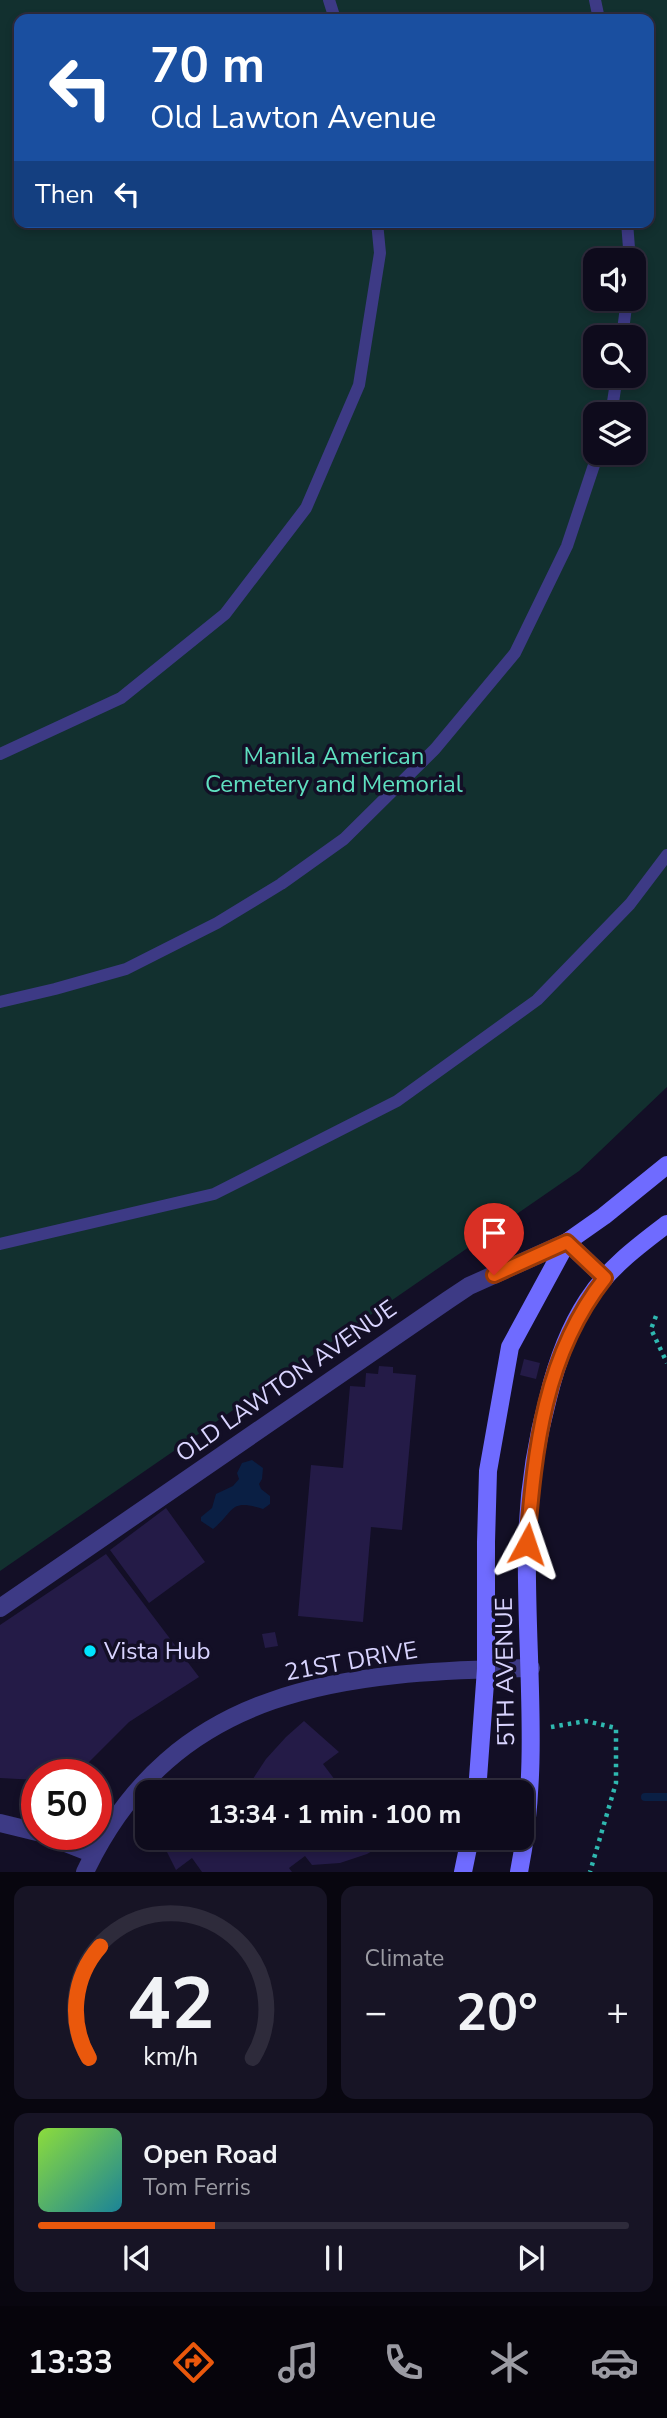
<!DOCTYPE html>
<meta charset="utf-8">
<style>
body{margin:0;font-family:"Nunito Sans",sans-serif;background:#171425;color:#f1f3f6;height:100vh;display:flex;flex-direction:column;font-size:26px;white-space:nowrap}
*{box-sizing:border-box;margin:0}
p{font-size:23px;color:#9b9ba3}
.icon{flex:none;width:38px;height:38px;fill:none;stroke:currentColor;stroke-width:2;stroke-linecap:round;stroke-linejoin:round}
.map{position:relative;height:1872px;overflow:hidden}
.sheet{display:flex;flex-direction:column;gap:14px;padding:14px;background:#08060f;flex:1}
.sheet>*{flex:none}
.guide{position:absolute;left:14px;top:14px;width:640px;height:214px;border-radius:14px;box-shadow:0 4px 10px #0003,0 0 0 2px #2e2b3b;background:#1a4fa0;color:#fff;overflow:hidden}
.fabs{position:absolute;left:583px;top:248px;display:grid;gap:14px}
.fabs a{display:grid;place-items:center;width:63px;height:63px;border-radius:14px;background:#0e0b1c;box-shadow:0 4px 10px #0003,0 0 0 2px #2e2b3b;font-size:35px}
.speed{position:absolute;left:21px;top:1759px;display:flex;gap:14px;font-size:35px;font-weight:700;text-align:center}
.speed>*{display:grid;place-content:center;width:91px;height:91px;border-radius:50%;background:#0e0b1c;box-shadow:0 4px 10px #0003,0 0 0 2px #2e2b3b;line-height:1}
.speed .limit{border:10px solid #d22;background:#fff;color:#111}
.pin{position:absolute;display:grid;place-items:center;width:60px;height:60px;color:#fff;margin:-72px -30px;border-radius:50% 50% 50% 0;rotate:-45deg;box-shadow:0 0 7px #0007}
.pin .icon{rotate:45deg}
.me{position:absolute;width:77px;margin:-38px;rotate:5deg;stroke-linejoin:round;filter:drop-shadow(0 0 5px #0008)}
.turn{display:flex;align-items:center;gap:24px;height:147px;padding:0 21px;font-size:32px}
.turn .icon{width:91px;height:91px;stroke-width:2.5}
.turn b{display:block;font-size:49px;line-height:60px}
.then{display:flex;align-items:center;height:66px;padding:0 21px;background:#0003;gap:14px;font-size:26px}
.big{font-size:52px;font-weight:700;line-height:1.1}
.sheet .card{flex:1;display:flex;flex-direction:column;justify-content:center;gap:10px;min-width:0;padding:0 24px;border-radius:14px;background:#171425}
.sheet .dial{align-items:center;gap:0}
.dial svg{height:182px;overflow:visible;fill:none;stroke:#2e2b3b;stroke-width:7;stroke-linecap:round;text-anchor:middle}
.dial text{fill:#f1f3f6;stroke:none}
.song{display:flex;align-items:center;gap:21px}
.cover{width:84px;height:84px;border-radius:10px;background:linear-gradient(135deg,hsl(90 70% 55%),hsl(190 70% 35%))}
.played{height:7px;border-radius:4px;background:linear-gradient(90deg,#ea580c 30%,#2e2b3b 30%)}
.keys{display:flex;justify-content:space-around;direction:ltr}
.heat{display:flex;justify-content:space-between;align-items:center;font-size:38px;direction:ltr}
.sheet .tiles{flex:1;display:grid;gap:14px;grid-template-columns:1fr 1fr}
.card:last-child{grid-column:span 2}
.trip{position:absolute;left:135px;top:1780px;width:399px;height:70px;border-radius:14px;background:#0e0b1c;box-shadow:0 4px 10px #0003,0 0 0 2px #2e2b3b;font-weight:700;line-height:70px;text-align:center}
.tabs{display:flex;height:112px;justify-content:space-around;align-items:center;background:#06040b;color:#9b9ba3}
.tabs .icon{width:49px;height:49px}
.tabs .selected{color:#ea580c}
.tabs b{font-size:32px;color:#f1f3f6}
.map>svg:first-child{display:block}
.green{fill:#12302f;fill-rule:evenodd}
.water{fill:#0a1f44}
.lines{fill:none;stroke-linecap:round;stroke-linejoin:round}
.stream{stroke:#0a1f44;stroke-width:8}
.building{fill:#241b47}
.path{stroke:#2fb8b0;stroke-width:4.5;stroke-dasharray:3.5 5;stroke-linecap:butt}
.service{stroke:#3d3a85;stroke-width:12}
.minor{stroke:#3d3a85;stroke-width:18}
.secondary{stroke:#6f6bff;stroke-width:18}
.route-casing{stroke:#983908;stroke-width:18}
.route{stroke:#ea580c;stroke-width:12}
.poi-dot{fill:#00e5ff;stroke:#130f26;stroke-width:2.5}
.labels{text-anchor:middle;stroke-width:7;stroke-linejoin:round;paint-order:stroke}
.park-label{font-size:24px;fill:#5fe0c0;stroke:#130f26}
.street-label{font-size:24px;fill:#d9d4ff;stroke:#130f26}
.poi-label{font-size:24px;fill:#d9d4ff;stroke:#130f26;text-anchor:start}
</style>
<div class="map">
<svg width="667" height="1872" viewBox="0 0 667 1872">
<rect width="100%" height="100%" fill="#130f26"/>
<path class="green" d="M0,0H667V1087L579,1171L0,1571ZM19,19H649V222H19ZM595,261H634V299H595ZM595,338H634V376H595ZM595,415H634V453H595Z"/>
<path class="water" d="M252,1460L263,1468L262,1479L259,1484L261,1489L270,1496V1504L263,1509C229,1498 235,1511 213,1529L201,1521V1517L212,1508L216,1494L233,1486L239,1479L237,1473L242,1463Z"/>
<g class="lines">
<path class="stream" d="M645,1797H667"/>
</g>
<path class="building" d="M524,1359L540,1363L536,1379L520,1375Z
M379,1366L393,1367V1373L416,1375L402,1530L371,1527L363,1622L298,1616L311,1465L343,1468L350,1386L365,1387L366,1373L378,1374Z
M166,1508L205,1562L149,1603L110,1550Z
M106,1554L199,1677L129,1722L77,1774H37V1780L0,1778V1625Z
M275,1632L278,1646L265,1648L262,1634Z
M304,1721L339,1752L323,1764L344,1792H255L249,1785L266,1759L286,1737Z
M160,1838H389L390,1841L367,1854L340,1863L312,1865L305,1856L289,1868L292,1872H202L192,1858L176,1870Z"/>
<g class="lines">
<path class="path" d="M656,1316L651,1329L667,1363
M551,1727L586,1721L616,1728V1783L590,1872"/>
<path class="service" d="M329,0L335,19
M595,0L599,19
M627,222L630,261
M622,338L627,299
M611,415L617,376
M0,754L121,698L225,614L306,508L359,385L380,253L377,222
M0,1002L55,989L126,969L217,923L281,884L344,839L435,749L515,653L567,546L598,453
M0,1244L214,1194L397,1101L537,1000L630,904L667,855"/>
<path class="minor" d="M0,1608L448,1300L469,1286L567,1242L605,1278
M0,1823L37,1832
M43,1834L94,1854
M85,1872C175,1683 346,1672 531,1668"/>
<path class="secondary" d="M477,1792L486,1669V1542L488,1471L510,1347L567,1242L604,1216L667,1165
M463,1872L470,1838
M519,1872C541,1764 525,1654 527,1545C528,1496 535,1446 548,1398C556,1365 568,1330 587,1301C607,1269 638,1246 667,1224"/>
</g>
<g class="lines">
<g class="route-casing">
<path id="route" d="M494,1275L567,1242L605,1278C544,1355 535,1448 527,1544"/>
</g>
<use href="#route" class="route"/>
</g>
<circle class="poi-dot" cx="90" cy="1651" r="7"/>
<g class="labels">
<g class="park-label">
<text x="334" y="764">Manila American<tspan x="334" dy="28">Cemetery and Memorial</tspan></text>
</g>
<g class="street-label">
<text transform="translate(286 1381) rotate(-35)" y="8">OLD LAWTON AVENUE</text>
<text transform="translate(351 1661) rotate(-10)" y="8">21ST DRIVE</text>
<text transform="translate(505 1672) rotate(-91)" y="8">5TH AVENUE</text>
</g>
<g class="poi-label">
<text x="104" y="1659">Vista Hub</text>
</g>
</g>
</svg>
<div class="fabs">
<a><svg class="icon" aria-label="sound" viewBox="0 0 24 24"><path d="M4 9h4l5-4v14l-5-4H4zM17 9q2 3 0 6"/></svg></a>
<a><svg class="icon" aria-label="search" viewBox="0 0 24 24"><circle cx="10" cy="10" r="6"/><path d="M15 15l6 6"/></svg></a>
<a><svg class="icon" aria-label="layers" viewBox="0 0 24 24"><path d="M12 4l9 5-9 5-9-5zM3 14l9 5 9-5"/></svg></a>
</div>
<div class="speed"><div class="limit">50</div></div>
<div class="pin" style="left:494px;top:1275px;background:#d93025"><svg class="icon" aria-label="arrive" viewBox="0 0 24 24"><path d="M6 21V4h12l-3 4 3 4H6"/></svg></div>
<svg class="me" style="left:527px;top:1544px" viewBox="-20 -20 40 40"><path d="M0-17L14 15 0 8-14 15z" fill="#ea580c" stroke="#fff" stroke-width="4"/></svg>
<div class="trip">13:34 · 1 min · 100 m</div>
<div class="guide">
<div class="turn"><svg class="icon" aria-label="left" viewBox="0 0 24 24"><path d="M17 20v-9H6M10 6l-5 5 5 5"/></svg><div><b>70 m</b>Old Lawton Avenue</div></div>
<div class="then">Then<svg class="icon" aria-label="left" viewBox="0 0 24 24"><path d="M17 20v-9H6M10 6l-5 5 5 5"/></svg></div>
</div>
</div>
<section class="sheet">
<div class="tiles">
<div class="card dial"><svg viewBox="0 0 100 80">
<path d="M14 69A42 42 0 1 1 86 69"/>
<path d="M14 69A42 42 0 0 1 19 20" stroke="#ea580c"/>
<text x="50" y="56" font-size="32" font-weight="700">42</text>
<text x="50" y="72" font-size="11">km/h</text>
</svg></div>
<div class="card"><p>Climate</p>
<div class="heat"><a>−</a><b class="big">20°</b><a>+</a></div>
</div>
<div class="card">
<div class="song"><i class="cover"></i><div><b>Open Road</b><p>Tom Ferris</p></div></div>
<div class="played"></div>
<div class="keys"><svg class="icon" aria-label="previous" viewBox="0 0 24 24"><path d="M18 5L8 12l10 7zM5 5v14"/></svg><svg class="icon" aria-label="pause" viewBox="0 0 24 24"><path d="M8 5v14M16 5v14"/></svg><svg class="icon" aria-label="next" viewBox="0 0 24 24"><path d="M6 5l10 7-10 7zM19 5v14"/></svg></div>
</div>
</div>
</section>
<nav class="tabs">
<b>13:33</b>
<svg class="icon selected" aria-label="directions" viewBox="0 0 24 24"><path d="M12 3l9 9-9 9-9-9zM9 14v-3h6M13 9l2 2-2 2"/></svg>
<svg class="icon" aria-label="music" viewBox="0 0 24 24"><path d="M9 18V5l10-2v13"/><circle cx="6" cy="18" r="3"/><circle cx="16" cy="16" r="3"/></svg>
<svg class="icon" aria-label="phone" viewBox="0 0 24 24"><path d="M5 4h4l2 5-3 2q2 4 5 5l2-3 5 2v4C11 20 4 13 5 4z"/></svg>
<svg class="icon" aria-label="climate" viewBox="0 0 24 24"><path d="M12 3v18M4 7l16 10M4 17L20 7"/></svg>
<svg class="icon" aria-label="car" viewBox="0 0 24 24"><path d="M5 17H2v-5l4-1 3-4h7l3 4 3 1v5h-3M9 17h6M6 11h13"/><circle cx="7" cy="17" r="2"/><circle cx="17" cy="17" r="2"/></svg>
</nav>
